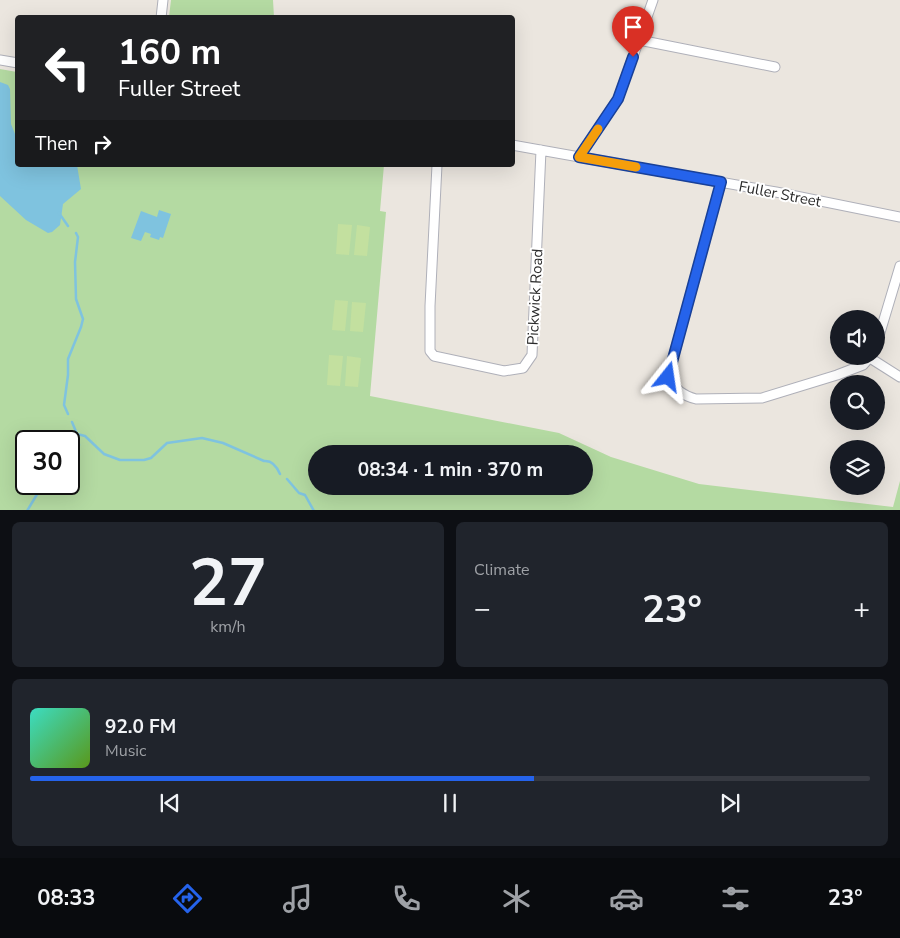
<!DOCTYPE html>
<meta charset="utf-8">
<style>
body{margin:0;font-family:"Nunito Sans",sans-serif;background:#20242c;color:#f1f3f6;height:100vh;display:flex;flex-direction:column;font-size:19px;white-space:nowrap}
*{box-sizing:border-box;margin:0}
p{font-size:16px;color:#9ea1a6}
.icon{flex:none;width:28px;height:28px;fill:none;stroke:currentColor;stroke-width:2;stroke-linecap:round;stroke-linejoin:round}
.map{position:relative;height:510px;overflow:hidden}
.side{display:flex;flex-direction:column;gap:12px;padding:12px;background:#0d0f14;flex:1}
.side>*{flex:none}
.guide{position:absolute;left:15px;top:15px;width:500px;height:152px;border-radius:5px;box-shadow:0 5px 20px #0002;background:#202124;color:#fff;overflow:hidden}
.buttons{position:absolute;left:830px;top:310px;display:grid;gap:10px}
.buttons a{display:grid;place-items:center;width:55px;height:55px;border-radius:50%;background:#171b24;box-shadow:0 5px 20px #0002;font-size:25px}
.speed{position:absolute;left:15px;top:430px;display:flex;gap:10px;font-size:25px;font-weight:700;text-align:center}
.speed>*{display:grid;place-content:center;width:65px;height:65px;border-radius:50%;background:#171b24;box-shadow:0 5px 20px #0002;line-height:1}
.speed .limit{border:2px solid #111;border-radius:8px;background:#fff;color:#111}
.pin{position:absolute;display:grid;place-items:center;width:42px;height:42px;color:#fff;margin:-51px -21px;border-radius:50% 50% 50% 0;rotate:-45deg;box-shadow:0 0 5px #0007}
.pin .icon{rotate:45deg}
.me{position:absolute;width:55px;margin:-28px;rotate:15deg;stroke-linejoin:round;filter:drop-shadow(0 0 4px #0008)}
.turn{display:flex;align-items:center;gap:18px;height:105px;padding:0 20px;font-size:22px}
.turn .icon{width:65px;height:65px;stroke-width:2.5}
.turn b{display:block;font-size:35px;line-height:42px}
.then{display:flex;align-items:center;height:48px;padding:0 20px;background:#0003;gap:10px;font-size:19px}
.big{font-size:38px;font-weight:700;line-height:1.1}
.side .card{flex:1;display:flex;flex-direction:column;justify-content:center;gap:8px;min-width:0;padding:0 18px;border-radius:8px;background:#20242c}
.side .dial{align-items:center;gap:0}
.dial b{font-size:65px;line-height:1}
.song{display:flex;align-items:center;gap:15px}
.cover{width:60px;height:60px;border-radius:8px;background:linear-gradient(135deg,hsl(170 70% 55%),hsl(90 70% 35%))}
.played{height:5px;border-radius:2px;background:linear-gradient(90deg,#2563eb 60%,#363941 60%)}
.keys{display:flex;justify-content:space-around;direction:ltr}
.heat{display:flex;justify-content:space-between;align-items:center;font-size:28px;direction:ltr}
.side .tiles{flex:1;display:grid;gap:12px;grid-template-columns:1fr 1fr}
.card:last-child{grid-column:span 2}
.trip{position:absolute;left:308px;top:445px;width:285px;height:50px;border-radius:25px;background:#171b24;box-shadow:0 5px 20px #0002;font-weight:700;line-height:50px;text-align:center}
.menu{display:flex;height:80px;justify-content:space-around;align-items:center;background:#090b0e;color:#9ea1a6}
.menu .icon{width:35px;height:35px}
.menu .active{color:#2563eb}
.menu b{font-size:22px;color:#f1f3f6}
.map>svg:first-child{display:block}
.green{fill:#b4daa2;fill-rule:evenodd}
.pitch{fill:#c3e09f}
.water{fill:#7fc3df}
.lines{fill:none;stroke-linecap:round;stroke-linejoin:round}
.stream{stroke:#7fc3df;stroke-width:2.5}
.minor-casing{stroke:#afb0b9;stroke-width:11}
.minor{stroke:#fff;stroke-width:9}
.route-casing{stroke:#184099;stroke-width:12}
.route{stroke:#2563eb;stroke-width:9}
.slow{stroke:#f59e0b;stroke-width:9}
.labels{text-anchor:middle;stroke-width:4;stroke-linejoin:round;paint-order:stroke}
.street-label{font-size:15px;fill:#2b2b2b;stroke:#fff}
</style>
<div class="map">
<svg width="900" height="511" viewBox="0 0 900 511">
<rect width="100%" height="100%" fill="#ebe6df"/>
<path class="green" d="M171,0H273L274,17H169Z
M0,69L17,72L18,165H384L380,211L386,212L370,396L559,433L611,457L699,484L893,507L900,481V510H0ZM26,441H69V484H26ZM316,454H584V486H316Z"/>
<path class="pitch" d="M338,224L352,225L349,255L336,254Z
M357,225L370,227L367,256L354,255Z
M335,300L348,301L345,331L332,330Z
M352,302L366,303L363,332L350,331Z
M329,355L343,356L340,386L327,385Z
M347,356L361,358L358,387L345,386Z"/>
<path class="water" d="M0,82L8,85L10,89L11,124L17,139L18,165H77L81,189L63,204L60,225L52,232L48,233L26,220L0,196Z
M159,210L171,214L163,238L160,237L159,240L150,237L151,234L145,232L141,241L131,238L141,211L157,217Z"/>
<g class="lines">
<path class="stream" d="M59,213L68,226
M68,414L64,405L68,375V359L81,327L83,319L76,299L75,262L78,237L76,233
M72,422L77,434L79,445L73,460
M77,434L85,436L104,454L120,460H144L151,458L167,443L202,438L223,443L264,461C272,460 277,467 280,474
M287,479L299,493L305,495L314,511
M27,511L39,491L41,484"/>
<g class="minor-casing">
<path id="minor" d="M161,18L163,0
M639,40L775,67
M0,60L18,63
M512,145L776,192L900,217
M579,157L618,99L653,0
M437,165L430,306V351L434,356L504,371L523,368L532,355L541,150
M721,182L668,377C674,389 684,396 696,399L762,398L837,375L863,365L871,356
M876,346L900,266
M870,358L900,377"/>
</g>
<use href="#minor" class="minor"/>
</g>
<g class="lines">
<g class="route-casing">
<path id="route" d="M633,57L618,99L579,157L721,182L668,377"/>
</g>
<use href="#route" class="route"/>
<path class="slow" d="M598,129L579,157L636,167"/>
</g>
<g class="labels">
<g class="street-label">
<text transform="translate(780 194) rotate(11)" y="5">Fuller Street</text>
<text transform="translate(535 297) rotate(-87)" y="5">Pickwick Road</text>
</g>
</g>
</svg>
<div class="buttons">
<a><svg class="icon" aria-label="sound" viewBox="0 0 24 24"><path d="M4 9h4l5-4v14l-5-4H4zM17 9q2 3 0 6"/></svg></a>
<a><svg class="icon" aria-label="search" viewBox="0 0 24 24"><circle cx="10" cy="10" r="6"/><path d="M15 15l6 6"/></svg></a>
<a><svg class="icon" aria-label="layers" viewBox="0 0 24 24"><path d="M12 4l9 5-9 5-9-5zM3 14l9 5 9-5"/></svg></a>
</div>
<div class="speed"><div class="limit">30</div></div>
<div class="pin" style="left:633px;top:57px;background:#d93025"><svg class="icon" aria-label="arrive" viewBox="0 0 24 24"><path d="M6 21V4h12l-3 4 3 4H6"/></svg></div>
<svg class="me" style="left:668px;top:377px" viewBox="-20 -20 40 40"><path d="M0-17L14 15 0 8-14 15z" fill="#2563eb" stroke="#fff" stroke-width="4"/></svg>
<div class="trip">08:34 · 1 min · 370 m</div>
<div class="guide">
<div class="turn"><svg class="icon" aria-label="left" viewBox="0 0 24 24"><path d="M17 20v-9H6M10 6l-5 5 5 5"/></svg><div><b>160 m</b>Fuller Street</div></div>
<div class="then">Then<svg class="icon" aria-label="right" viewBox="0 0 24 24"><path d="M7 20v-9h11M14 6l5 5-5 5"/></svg></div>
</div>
</div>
<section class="side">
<div class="tiles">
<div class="card dial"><b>27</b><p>km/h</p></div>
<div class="card"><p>Climate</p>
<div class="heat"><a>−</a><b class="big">23°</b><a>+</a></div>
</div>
<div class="card">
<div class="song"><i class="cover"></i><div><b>92.0 FM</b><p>Music</p></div></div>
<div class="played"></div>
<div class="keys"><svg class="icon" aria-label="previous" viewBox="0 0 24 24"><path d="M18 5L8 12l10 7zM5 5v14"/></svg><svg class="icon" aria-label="pause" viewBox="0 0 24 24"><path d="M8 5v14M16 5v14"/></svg><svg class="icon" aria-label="next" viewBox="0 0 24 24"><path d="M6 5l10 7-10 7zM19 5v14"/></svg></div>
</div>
</div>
</section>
<nav class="menu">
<b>08:33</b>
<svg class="icon active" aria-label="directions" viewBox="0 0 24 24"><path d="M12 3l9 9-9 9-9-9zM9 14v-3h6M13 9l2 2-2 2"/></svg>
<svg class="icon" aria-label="music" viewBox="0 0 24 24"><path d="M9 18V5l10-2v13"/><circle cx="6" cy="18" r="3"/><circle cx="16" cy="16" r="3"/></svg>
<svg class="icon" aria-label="phone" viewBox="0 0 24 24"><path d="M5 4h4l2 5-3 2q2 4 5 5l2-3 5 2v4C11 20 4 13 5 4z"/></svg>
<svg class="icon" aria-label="climate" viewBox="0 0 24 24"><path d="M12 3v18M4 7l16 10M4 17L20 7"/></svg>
<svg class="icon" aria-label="car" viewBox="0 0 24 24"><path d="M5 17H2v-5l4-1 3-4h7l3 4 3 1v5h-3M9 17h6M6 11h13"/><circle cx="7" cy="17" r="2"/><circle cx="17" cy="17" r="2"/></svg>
<svg class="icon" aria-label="filters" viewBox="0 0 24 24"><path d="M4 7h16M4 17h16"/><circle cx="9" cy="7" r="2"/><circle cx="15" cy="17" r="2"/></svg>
<b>23°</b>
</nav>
